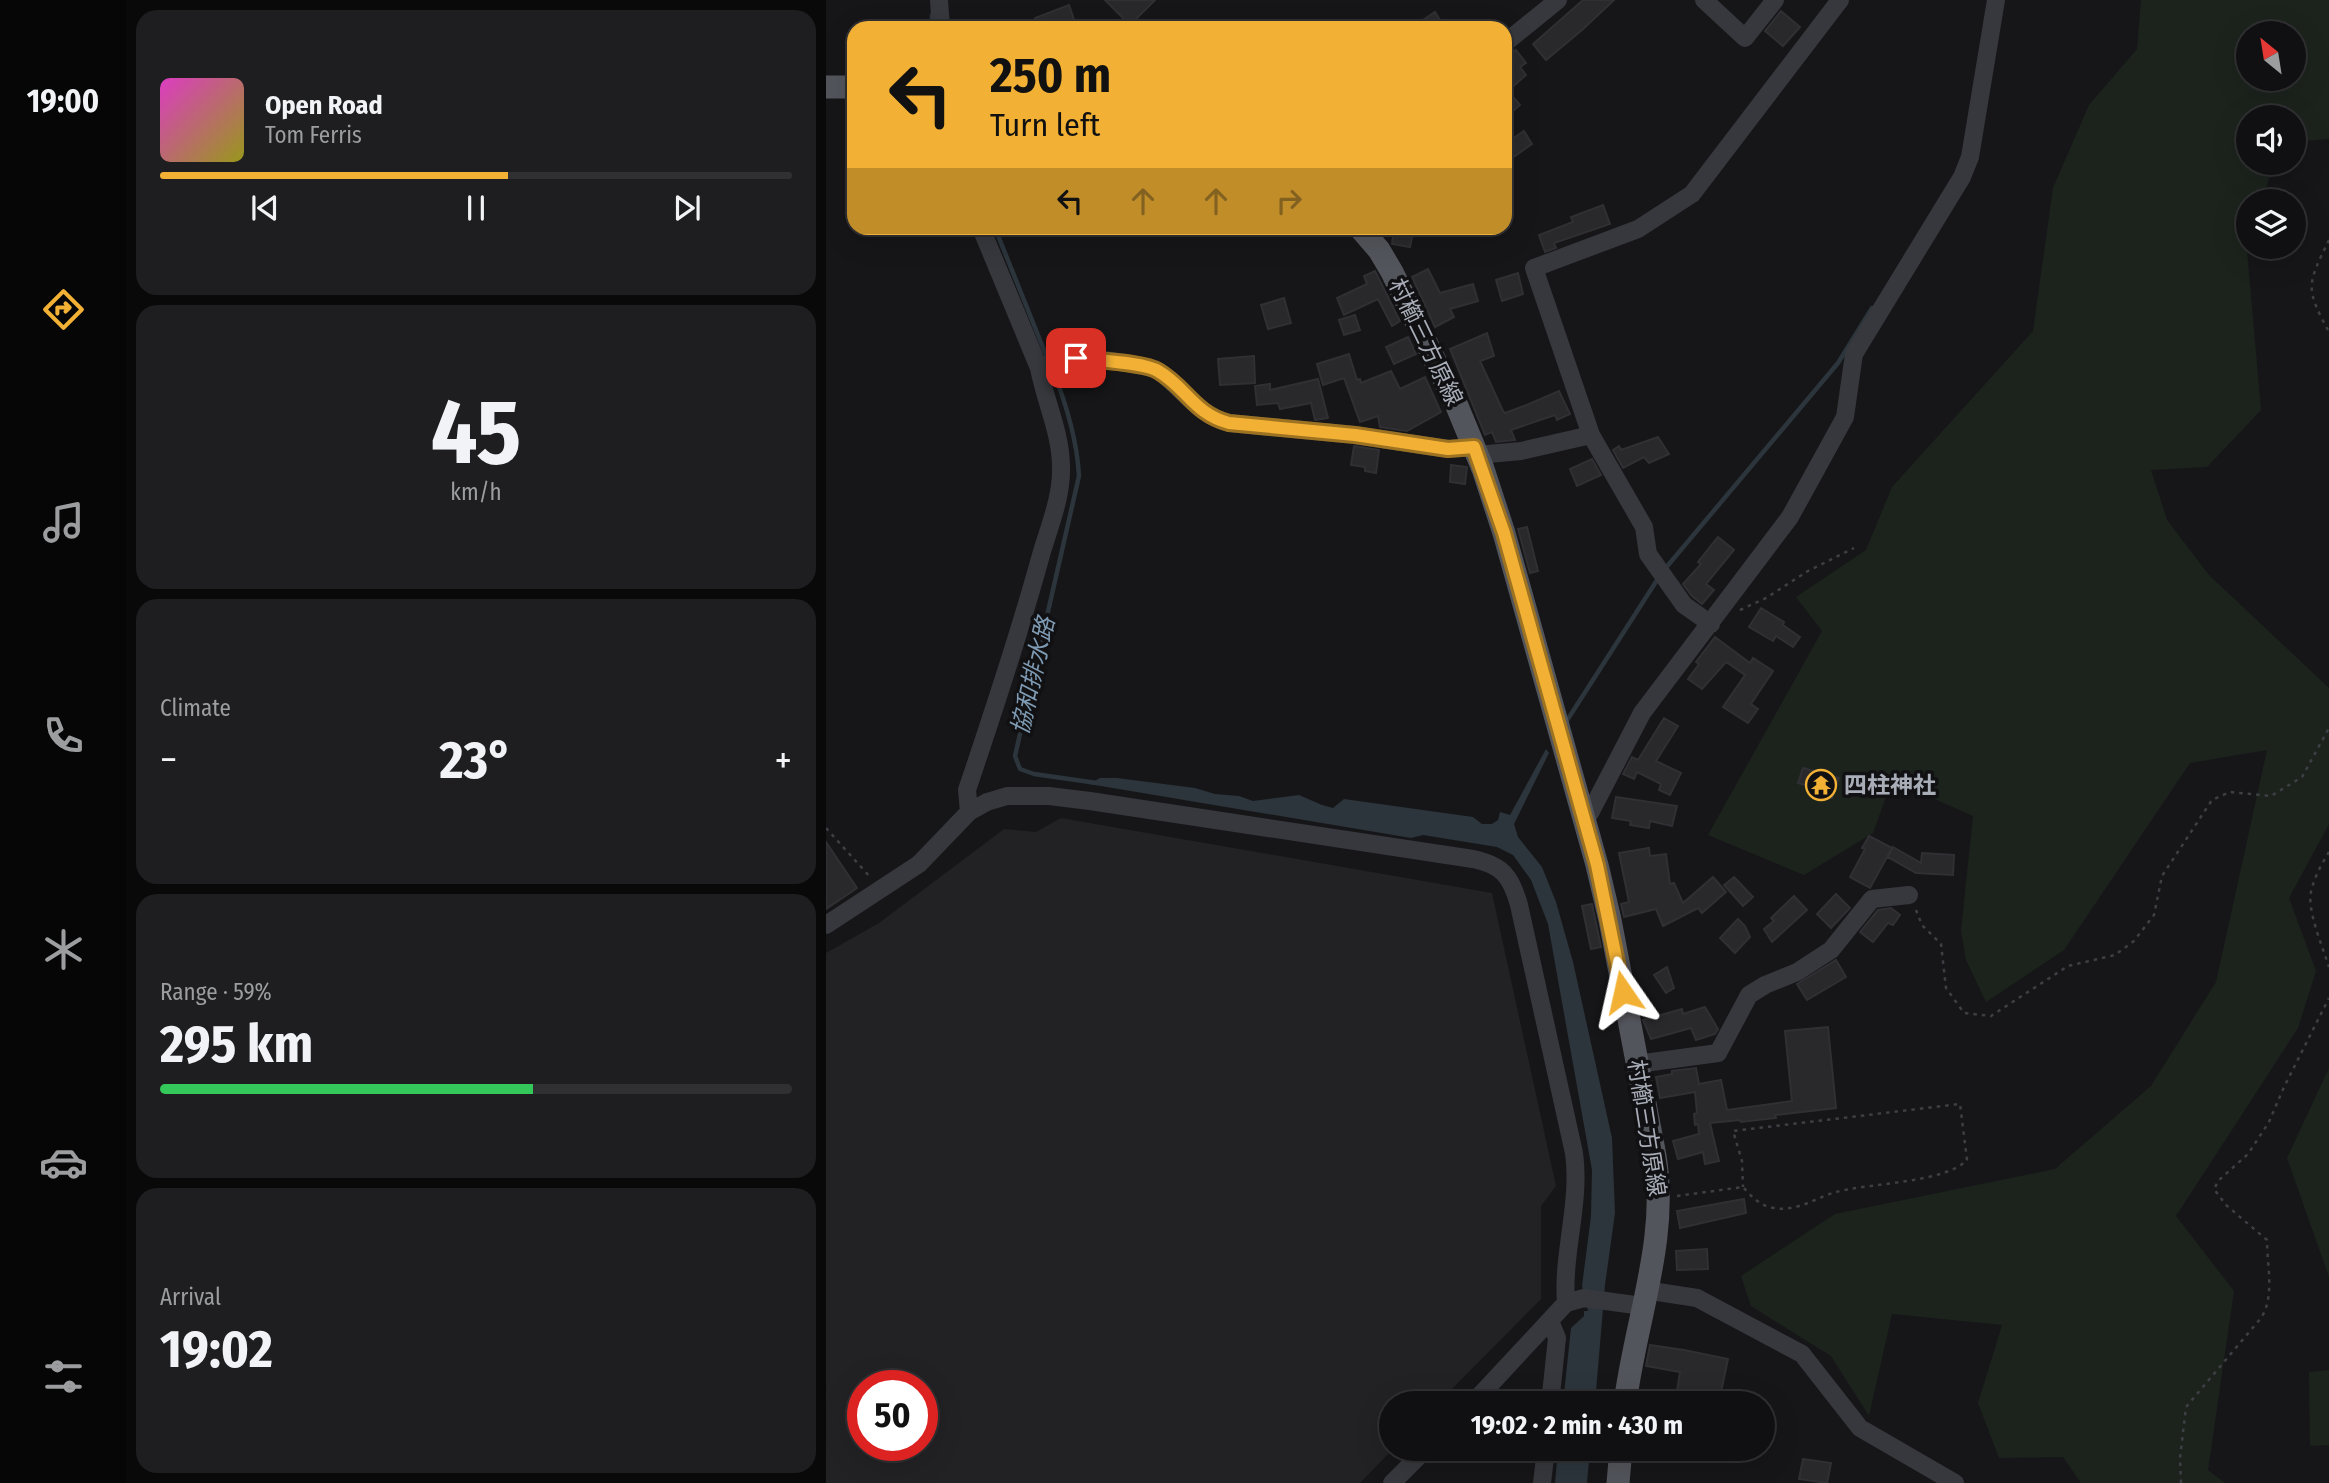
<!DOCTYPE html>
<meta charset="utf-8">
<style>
body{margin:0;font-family:"Fira Sans Condensed","Noto Sans JP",sans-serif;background:#1e1e20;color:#f1f3f6;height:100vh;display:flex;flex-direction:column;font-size:26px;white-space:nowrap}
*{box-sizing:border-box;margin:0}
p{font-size:23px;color:#9c9d9f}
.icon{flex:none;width:38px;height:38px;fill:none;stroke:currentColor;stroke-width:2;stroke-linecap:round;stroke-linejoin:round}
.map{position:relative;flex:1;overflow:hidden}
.sheet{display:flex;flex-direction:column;gap:10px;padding:10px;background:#09090a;width:700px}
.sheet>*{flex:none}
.guide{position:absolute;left:21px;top:21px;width:665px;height:214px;border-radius:21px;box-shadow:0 7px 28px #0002,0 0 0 2px #303032;background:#f2b134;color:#111;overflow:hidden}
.needle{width:46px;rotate:330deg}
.buttons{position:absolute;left:1410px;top:21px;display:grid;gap:14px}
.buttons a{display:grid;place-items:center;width:70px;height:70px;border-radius:50%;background:#101012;box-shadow:0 7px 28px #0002,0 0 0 2px #303032;font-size:35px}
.speed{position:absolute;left:21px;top:1370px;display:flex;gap:14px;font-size:35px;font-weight:700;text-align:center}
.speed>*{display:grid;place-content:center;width:91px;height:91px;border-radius:50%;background:#101012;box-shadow:0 7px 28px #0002,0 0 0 2px #303032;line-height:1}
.speed .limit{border:10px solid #d22;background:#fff;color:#111}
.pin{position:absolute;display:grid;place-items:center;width:60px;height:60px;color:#fff;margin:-30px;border-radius:14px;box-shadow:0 4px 10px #0006}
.me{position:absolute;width:77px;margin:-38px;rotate:349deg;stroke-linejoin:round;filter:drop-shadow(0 0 5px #0008)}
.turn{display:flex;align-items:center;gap:24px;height:147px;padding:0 28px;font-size:32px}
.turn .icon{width:91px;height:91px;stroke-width:2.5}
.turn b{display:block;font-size:49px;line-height:60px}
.lanes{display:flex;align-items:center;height:66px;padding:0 28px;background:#0003;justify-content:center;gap:35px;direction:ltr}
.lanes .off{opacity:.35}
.big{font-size:52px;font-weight:700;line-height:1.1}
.sheet .widget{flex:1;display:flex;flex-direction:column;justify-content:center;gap:10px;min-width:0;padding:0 24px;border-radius:21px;background:#1e1e20}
.sheet .dial{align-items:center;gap:0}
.dial b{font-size:91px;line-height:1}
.song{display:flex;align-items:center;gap:21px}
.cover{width:84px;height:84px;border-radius:10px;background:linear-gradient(135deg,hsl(310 70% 55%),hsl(60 70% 35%))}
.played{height:7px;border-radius:4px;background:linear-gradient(90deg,#f2b134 55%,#303032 55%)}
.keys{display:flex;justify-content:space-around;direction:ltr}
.heat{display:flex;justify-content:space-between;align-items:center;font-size:38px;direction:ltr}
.charge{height:10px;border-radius:5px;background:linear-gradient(90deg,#34c759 59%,#303032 0)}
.trip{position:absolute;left:553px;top:1391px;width:396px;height:70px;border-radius:35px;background:#101012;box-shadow:0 7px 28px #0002,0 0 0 2px #303032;font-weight:700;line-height:70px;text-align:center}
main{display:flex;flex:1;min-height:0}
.tab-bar{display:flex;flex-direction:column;width:126px;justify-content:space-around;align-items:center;background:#060607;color:#9c9d9f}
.tab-bar .icon{width:49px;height:49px}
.tab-bar .active{color:#f2b134}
.tab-bar b{font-size:32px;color:#f1f3f6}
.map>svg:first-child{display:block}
.built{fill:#222225;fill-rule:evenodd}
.green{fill:#1c231d;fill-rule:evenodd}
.water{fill:#2c353c}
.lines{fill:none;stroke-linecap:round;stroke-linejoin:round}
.stream{stroke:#2c353c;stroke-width:4.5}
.building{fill:#29292c;stroke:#303034;stroke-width:2}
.path{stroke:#3d3f44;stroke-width:2.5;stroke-dasharray:3.5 5;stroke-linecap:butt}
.minor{stroke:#37383d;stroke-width:18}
.major{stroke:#53555c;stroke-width:23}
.route-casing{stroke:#9d7322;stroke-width:18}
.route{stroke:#f2b134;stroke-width:12}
.labels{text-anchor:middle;stroke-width:7;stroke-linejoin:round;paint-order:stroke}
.street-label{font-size:23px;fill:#a8adb8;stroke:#111113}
.poi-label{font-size:23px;font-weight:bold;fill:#a8adb8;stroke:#111113;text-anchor:start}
.water-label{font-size:24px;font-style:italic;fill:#7f9bb3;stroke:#111113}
</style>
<main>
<nav class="tab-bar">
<b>19:00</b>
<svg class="icon active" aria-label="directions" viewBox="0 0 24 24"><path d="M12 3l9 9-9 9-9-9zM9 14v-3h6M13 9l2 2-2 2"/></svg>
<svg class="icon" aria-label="music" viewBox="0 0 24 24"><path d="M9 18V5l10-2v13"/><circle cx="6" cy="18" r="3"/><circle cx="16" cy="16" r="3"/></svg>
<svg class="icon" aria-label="phone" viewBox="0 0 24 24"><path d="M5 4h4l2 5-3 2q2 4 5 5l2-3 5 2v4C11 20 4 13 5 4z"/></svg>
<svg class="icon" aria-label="climate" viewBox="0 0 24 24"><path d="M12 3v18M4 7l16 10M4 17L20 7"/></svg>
<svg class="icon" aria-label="car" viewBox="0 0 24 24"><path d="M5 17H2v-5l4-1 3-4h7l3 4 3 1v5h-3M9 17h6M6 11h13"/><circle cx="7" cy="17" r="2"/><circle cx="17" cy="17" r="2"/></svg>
<svg class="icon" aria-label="filters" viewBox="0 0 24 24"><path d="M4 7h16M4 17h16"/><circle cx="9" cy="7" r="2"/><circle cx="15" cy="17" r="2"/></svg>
</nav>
<section class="sheet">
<div class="widget">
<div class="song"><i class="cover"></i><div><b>Open Road</b><p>Tom Ferris</p></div></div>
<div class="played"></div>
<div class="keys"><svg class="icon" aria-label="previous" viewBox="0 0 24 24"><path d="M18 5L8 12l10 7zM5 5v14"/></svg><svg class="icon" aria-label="pause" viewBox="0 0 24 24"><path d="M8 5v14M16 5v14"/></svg><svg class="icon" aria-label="next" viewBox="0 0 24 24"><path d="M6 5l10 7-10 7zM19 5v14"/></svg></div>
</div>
<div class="widget dial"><b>45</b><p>km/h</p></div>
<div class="widget"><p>Climate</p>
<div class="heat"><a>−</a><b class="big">23°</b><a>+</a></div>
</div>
<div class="widget"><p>Range · 59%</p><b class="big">295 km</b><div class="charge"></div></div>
<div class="widget"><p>Arrival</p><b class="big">19:02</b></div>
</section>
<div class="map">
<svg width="1503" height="1483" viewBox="0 0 1503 1483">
<rect width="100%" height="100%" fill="#161618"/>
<path class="built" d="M235,818L666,893L730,1186L715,1206V1299L612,1403L565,1404V1449H567L534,1483H0V953L53,923L178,829L210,832ZM37,1386H96V1446H37Z"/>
<path class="green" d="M1315,0H1503V139L1478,141L1468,147V117H1423V163H1448L1436,201H1423V243L1421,250L1435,410L1381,467L1325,470L1341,520L1383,575L1503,688V824L1463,898L1490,971L1472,1028L1350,1216L1408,1291L1382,1470L1399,1483H1255L1237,1457L1173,1458L1152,1403L1176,1325L1066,1314L1043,1416L1005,1356L925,1306L915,1276L1009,1214L1229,1169L1325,1086L1390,982L1441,750L1364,763L1238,950L1160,1002L1140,960L1135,931L1147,816L1066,780L1047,833L978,875L882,835L996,631L970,597L1040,550L1066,487L1207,331L1227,188L1263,105L1311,49ZM1423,33H1468V79H1423Z
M1503,1068V1277L1461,1158Z
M1503,1370V1445L1484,1446L1483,1372Z"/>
<path class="water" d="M720,749L723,753L688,824L692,837L716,867L730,902L747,962L786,1138L789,1213L779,1285L769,1403H737L745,1328L758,1316V1311H762L756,1286L765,1216L766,1170L722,924L705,880L687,855L671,847L597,835L585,838L263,784L274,778H291L369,788L389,794L413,796L427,801L473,795L496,805L507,808L518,799L647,817L656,824H666L672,820L674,812L684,815Z
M732,1449H764L761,1483H729Z"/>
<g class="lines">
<path class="stream" d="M106,15V28
M169,228L222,360
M226,368C240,403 251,438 253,476L189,756L194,769L208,774L271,783
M838,570L1012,363L1046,308
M740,722L833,577"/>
</g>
<path class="building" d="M279,0H329L304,25Z
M757,0H788L756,30L720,60L707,44Z
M243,5L251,28H212L209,18Z
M955,11L974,27L957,46L939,31Z
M609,12L619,28H585Z
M690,50L700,63L694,67L700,75L682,91L694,105L679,118V59Z
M698,131L706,144L679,163V144Z
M777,205L784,224L728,243L730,248L719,252L713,235L747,222L745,217Z
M568,228H588L584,247L566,244Z
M602,269L614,293L647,284L652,301L624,309L628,317L609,327L586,277Z
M549,271L574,321L566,326L552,299L518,315L511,298L541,284L538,276Z
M692,273L697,294L676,301L670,280Z
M458,298L465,323L442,329L435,305Z
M529,315L534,330L518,335L513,320Z
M661,333L668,356L654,361L677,411L679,413L698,406L733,391L744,414L731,420L729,415L685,430L689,440L670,442L666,432L659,435L624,349Z
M582,337L590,354L568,364L560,347Z
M523,354L531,380L534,379L535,383L565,371L574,389L599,377L615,412L581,431L554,427L552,416L534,422L518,378L497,385L491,364Z
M428,356L429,383L394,385L392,359Z
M492,379L502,418L489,420L485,403L454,409L452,403L431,405L429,386L444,384V390Z
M832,437L843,454L823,463L818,457L797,468L787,450L793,446L795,450Z
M528,446L553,450L550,473L539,471V467L525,465Z
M766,459L775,475L751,486L744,469Z
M625,465L641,467L639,484L624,482Z
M701,527L712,571L704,573L692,529Z
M892,537L908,550L880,584L888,590L876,604L866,596L857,584L875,564L872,562Z
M935,608L958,622L957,625L974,637L967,647L950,636L947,641L923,627Z
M889,637L924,663L927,658L947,671L925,704L932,709L922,723L897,707L919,675L900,662L876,689L862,679L873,664L870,662Z
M838,718L852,726L830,761L855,773L844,795L833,790L835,784L811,772L808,779L797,774L806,757L812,760Z
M977,768L1013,778L1006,798L982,791L983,786L972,783Z
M790,797L851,806L846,826L824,821L823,828L804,825L805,821L786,818Z
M1043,836L1066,848L1044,888L1024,877L1039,849L1036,848Z
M0,842L31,888L0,909Z
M1067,847L1095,863L1096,853L1128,855L1127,875L1090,873L1062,857Z
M823,848L824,856L840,854L844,884L848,883L857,903L887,877L900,892L876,913L872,908L837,926L830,909L798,917L795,904L803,902L793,853Z
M908,877L927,897L917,906L898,885Z
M1010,894L1024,908L1005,928L991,914Z
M968,896L981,910L946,942L938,929L948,921L945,918Z
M766,904L775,947L765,949L756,906Z
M1065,908L1074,915L1067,925L1062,923L1047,942L1034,932L1052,910Z
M912,919L919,926L924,937L909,953L894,938Z
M1010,960L1020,977L981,1000L971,984Z
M841,967L848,988L840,993L828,975Z
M879,1007L892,1029L889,1034L870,1040L865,1028L825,1039L817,1020L856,1009L857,1014Z
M1002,1027L1010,1108L949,1115L950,1118L915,1122L914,1120L884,1123L893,1161L879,1164L877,1152L852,1159L847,1141L873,1134L872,1124L869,1125L868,1114L871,1113L869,1092L834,1098L830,1077L846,1074V1071L870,1068L873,1084L895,1080L901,1110L966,1101L959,1031Z
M918,1199L920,1213L854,1228L851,1211Z
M881,1249L882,1269L851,1270L850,1251Z
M824,1345L858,1350L902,1359L895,1392L901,1394L897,1404L871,1398L870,1404H849L854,1372L820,1366Z
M977,1459L1005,1463L1001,1483L973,1479Z"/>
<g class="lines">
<path class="path" d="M1503,240C1481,285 1479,288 1503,332
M914,610L940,598L982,571L1028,548
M0,828L45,878
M1503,852C1496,864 1488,877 1485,892C1481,911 1497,948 1503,967
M1090,910L1096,925L1115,944L1120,988L1138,1013L1165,1016L1242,966L1289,955L1308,941L1328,915L1336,876L1386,800L1404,792L1445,796L1476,777L1503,728
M851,1196L917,1187C926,1197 934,1206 948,1208C971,1212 989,1198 1010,1192C1043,1183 1119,1183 1141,1160L1134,1104L907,1131L916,1161L917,1187
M1355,1483L1354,1458L1360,1407L1435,1318C1449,1297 1441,1265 1441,1240L1400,1205L1388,1189L1393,1180L1422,1154L1443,1122L1458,1087L1503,998"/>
<path class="minor" d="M113,0L115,28
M878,0L919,38L949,0
M679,43L732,0
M213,368C223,364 233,359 244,358C259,357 323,364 334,372C358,390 372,415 403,423L529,435L622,449L648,447
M651,455L695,451L765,435
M885,624L858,605L822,554L818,527L765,435L708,268L812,229L866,194L1014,0
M143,812L141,790C167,713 193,635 215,555C223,527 236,497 235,467C235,433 219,401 213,368L155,228
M757,817L764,813L816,713L964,517L1019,417L1028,354L1136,177L1144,157L1170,0
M0,925L93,864L143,812L161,802L181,796H223L264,801L647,859C676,865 685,876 693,905L748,1153C755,1203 736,1253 740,1303
M811,1064L892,1053L923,995L939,985L971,972L1005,950L1046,899L1083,895
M819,1290L871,1298L976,1354L1034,1428L1129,1483
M724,1321L731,1338L724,1404
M646,1404L740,1303L758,1298L816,1306
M566,1483L600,1449
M716,1483L720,1449"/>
<path class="major" d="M0,87H28
M534,228L553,250L566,272L631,406L657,469L678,533L771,865L784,920L829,1156C843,1239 809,1322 799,1404
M792,1483L795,1449"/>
</g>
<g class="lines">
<g class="route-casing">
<path id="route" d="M250,358C270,361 317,362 332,371C360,387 368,414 403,423L529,435L622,449L648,447L678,533L771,865L797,992"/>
</g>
<use href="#route" class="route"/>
</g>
<defs>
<g id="temple-ring" transform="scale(1.575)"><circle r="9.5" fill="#111113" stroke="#f2b134" stroke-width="1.5"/><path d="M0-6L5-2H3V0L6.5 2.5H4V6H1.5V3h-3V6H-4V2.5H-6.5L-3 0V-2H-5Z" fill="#f2b134"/></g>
</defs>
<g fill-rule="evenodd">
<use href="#temple-ring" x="995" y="785"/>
</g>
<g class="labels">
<g class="street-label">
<text transform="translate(600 342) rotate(64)" y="8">村櫛三方原線</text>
<text transform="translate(821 1128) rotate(81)" y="8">村櫛三方原線</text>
</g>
<g class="poi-label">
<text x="1018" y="793">四柱神社</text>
</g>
<g class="water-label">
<text transform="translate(207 676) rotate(-77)" y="8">協和排水路</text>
</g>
</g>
</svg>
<div class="buttons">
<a><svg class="needle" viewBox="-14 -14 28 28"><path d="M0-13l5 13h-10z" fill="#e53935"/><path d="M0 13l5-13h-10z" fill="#9c9d9f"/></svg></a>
<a><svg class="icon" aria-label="sound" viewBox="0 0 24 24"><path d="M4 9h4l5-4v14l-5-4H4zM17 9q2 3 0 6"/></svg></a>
<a><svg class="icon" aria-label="layers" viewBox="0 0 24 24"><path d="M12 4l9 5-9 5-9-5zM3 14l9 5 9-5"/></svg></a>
</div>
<div class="speed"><div class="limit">50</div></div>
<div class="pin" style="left:250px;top:358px;background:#d93025"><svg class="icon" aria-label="arrive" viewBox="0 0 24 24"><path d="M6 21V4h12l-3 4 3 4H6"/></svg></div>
<svg class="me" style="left:797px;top:992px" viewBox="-20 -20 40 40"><path d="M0-17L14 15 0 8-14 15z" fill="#f2b134" stroke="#fff" stroke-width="4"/></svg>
<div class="trip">19:02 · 2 min · 430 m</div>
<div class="guide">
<div class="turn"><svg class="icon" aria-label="left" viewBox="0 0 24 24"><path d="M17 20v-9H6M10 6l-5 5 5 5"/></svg><div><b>250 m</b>Turn left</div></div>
<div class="lanes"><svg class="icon" aria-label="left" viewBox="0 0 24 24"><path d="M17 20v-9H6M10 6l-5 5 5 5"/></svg><svg class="icon off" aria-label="ahead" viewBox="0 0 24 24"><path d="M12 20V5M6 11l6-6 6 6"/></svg><svg class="icon off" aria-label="ahead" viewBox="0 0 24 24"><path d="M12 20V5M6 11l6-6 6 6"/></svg><svg class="icon off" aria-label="right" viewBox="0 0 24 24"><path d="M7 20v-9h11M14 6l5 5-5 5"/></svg></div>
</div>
</div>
</main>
